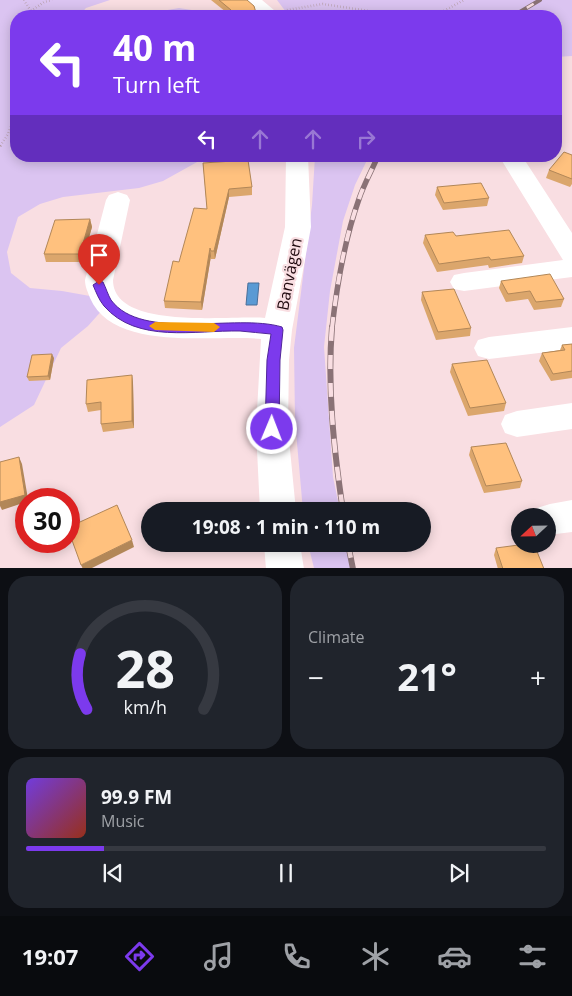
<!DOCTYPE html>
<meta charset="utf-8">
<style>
body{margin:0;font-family:"Open Sans",sans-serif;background:#20242c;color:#f1f3f6;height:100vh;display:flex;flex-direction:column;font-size:19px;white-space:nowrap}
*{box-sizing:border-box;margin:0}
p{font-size:16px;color:#9ea1a6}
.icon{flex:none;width:28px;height:28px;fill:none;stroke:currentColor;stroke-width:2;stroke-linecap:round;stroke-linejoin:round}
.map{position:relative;height:568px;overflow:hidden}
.side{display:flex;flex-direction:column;gap:8px;padding:8px;background:#0d0f14;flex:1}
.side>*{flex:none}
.top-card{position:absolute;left:10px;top:10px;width:552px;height:152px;border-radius:20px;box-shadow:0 2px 12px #0003;background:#7c3aed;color:#fff;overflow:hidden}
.needle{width:32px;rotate:248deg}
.fabs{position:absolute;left:511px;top:508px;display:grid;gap:10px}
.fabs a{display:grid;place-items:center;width:45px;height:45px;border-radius:50%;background:#171b24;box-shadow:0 2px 12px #0003;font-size:25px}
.speed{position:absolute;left:15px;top:488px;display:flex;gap:10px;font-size:25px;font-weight:700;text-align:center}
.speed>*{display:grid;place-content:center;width:65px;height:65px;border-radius:50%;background:#171b24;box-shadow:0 2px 12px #0003;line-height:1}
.speed .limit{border:8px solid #d22;background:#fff;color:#111}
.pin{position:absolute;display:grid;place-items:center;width:42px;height:42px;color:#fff;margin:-51px -21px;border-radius:50% 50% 50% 0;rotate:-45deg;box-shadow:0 0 5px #0007}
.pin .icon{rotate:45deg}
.me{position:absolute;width:55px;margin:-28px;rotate:1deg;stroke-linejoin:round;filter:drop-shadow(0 0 4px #0008)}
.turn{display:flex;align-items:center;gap:18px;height:105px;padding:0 20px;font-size:22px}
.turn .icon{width:65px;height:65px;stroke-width:2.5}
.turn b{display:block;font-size:35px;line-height:42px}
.lanes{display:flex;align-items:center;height:48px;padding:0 20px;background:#0003;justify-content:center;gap:25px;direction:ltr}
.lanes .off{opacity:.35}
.big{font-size:38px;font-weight:700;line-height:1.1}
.side .widget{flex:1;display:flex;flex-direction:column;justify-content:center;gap:8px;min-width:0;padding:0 18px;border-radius:20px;background:#20242c}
.side .dial{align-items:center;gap:0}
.dial svg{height:130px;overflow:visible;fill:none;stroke:#363941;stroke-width:7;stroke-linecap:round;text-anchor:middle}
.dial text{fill:#f1f3f6;stroke:none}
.song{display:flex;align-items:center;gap:15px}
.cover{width:60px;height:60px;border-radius:8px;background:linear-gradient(135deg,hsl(260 70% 55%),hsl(10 70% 35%))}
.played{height:5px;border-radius:2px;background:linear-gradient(90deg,#7c3aed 15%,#363941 15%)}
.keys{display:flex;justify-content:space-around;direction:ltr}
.heat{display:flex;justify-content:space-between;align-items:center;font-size:28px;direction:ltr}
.side .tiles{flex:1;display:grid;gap:8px;grid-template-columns:1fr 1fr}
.widget:last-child{grid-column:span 2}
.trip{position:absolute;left:141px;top:502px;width:290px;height:50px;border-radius:25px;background:#171b24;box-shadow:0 2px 12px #0003;font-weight:700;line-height:50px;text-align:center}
.tab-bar{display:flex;height:80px;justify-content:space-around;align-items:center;background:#090b0e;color:#9ea1a6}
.tab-bar .icon{width:35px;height:35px}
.tab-bar .on{color:#7c3aed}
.tab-bar b{font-size:22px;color:#f1f3f6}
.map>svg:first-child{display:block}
.green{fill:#dbc4f1}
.water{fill:#5a9ad4;stroke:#496f99}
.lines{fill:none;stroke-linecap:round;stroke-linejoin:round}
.path-far1{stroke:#b0979b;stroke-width:2.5;stroke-dasharray:0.5 2.5;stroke-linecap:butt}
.path{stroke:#b0979b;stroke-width:3;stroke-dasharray:1 4;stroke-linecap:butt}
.minor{fill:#fff;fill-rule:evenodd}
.rail-far2-casing{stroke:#8a7276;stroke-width:4}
.rail-far1-casing{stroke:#8a7276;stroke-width:5.5}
.rail-casing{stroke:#8a7276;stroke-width:6}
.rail-far2{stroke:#f9dee2;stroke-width:2.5;stroke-dasharray:8;stroke-linecap:butt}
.rail-far1{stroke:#f9dee2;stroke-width:4;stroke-dasharray:11;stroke-linecap:butt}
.rail{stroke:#f9dee2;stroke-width:4.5;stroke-dasharray:14;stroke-linecap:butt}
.wall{fill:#dba66c}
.shaded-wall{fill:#b28758}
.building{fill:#ffc17e;stroke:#b28758}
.route{fill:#7c3aed;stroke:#51269a}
.slow{fill:#f59e0b}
.labels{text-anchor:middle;stroke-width:4.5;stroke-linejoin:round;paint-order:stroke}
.street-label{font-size:16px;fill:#200a0f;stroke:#f9dee2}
</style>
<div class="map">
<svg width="572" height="569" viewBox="0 0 572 569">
<rect width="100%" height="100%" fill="#f9dee2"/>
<path class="green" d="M0,0H110L86,8L79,16H16V156H208L163,181L139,188L63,197L40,204L18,217L7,252L11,273L30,288L62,291L90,296L105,307L88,326L61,348L34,405L0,427Z
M277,0H572V56L556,57V16H289Z
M179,8L198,11L203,16H155L162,11Z
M315,156H369L355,185L343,221L330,291L324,347L333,477L340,511H303L295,420L294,348L312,205Z
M308,544H346L351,568H314Z"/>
<path class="water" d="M248,283H259L257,305H246Z"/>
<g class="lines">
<path class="path-far1" d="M24,0L34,16
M287,10L323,4L402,16
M31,11L44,2L52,0
M430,16L440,13L464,0
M2,143L8,134L16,113"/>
<path class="path" d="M0,146L3,142"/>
<path class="minor" d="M242,0H262L281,16H261Z
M286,156H308L311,227L292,330L289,360L288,429L296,511H260L256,429L261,339C214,334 114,353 90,298C88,292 85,287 85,280L106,200L109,195L118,192L127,195L130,200L113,280C113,331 231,315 265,318L285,227Z
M499,156H522L572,233V277L464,291L454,289L450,282L454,275L464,273L563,260Z
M572,327V349L489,359L478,356L474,348L478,340L489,337Z
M572,403V429L517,437L505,433L501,424L505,415L517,411Z
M572,500V532L548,535V516H534L537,508L550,504Z
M264,544H300L304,569H266Z"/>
<g class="rail-far2-casing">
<path id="rail-far2" d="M513,16L540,0"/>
</g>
<g class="rail-far1-casing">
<path id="rail-far1" d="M332,328C337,284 344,241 359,199C364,184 372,170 378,156"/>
</g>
<g class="rail-casing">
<path id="rail" d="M332,327C327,388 334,450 343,511
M348,544L353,569"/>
</g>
<use href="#rail-far2" class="rail-far2"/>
<use href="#rail-far1" class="rail-far1"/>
<use href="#rail" class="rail"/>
</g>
<path class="wall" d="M211,0H247L257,16H231Z
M572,155V184L570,187L546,178L549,170Z
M203,163L252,187V195L229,197L215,259H211V256L202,310L165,308L164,301L179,262L207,209Z
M437,187L489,198L487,206L443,210L435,195Z
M90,219L92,227L82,262H46L44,254Z
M425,235L456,236L524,256L522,263L489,268L488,265L437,272L423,243Z
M501,281L564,299L561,307L534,310L528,299L506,302L499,288Z
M422,292L471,328L470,336L436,340L421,300Z
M572,344V378L551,381L539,361L542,353L560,350L562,345Z
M54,358L50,380L29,381L27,377Z
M452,364L506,403L504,411L468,416L450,372Z
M132,375L133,383L134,428L103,432L101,424V410L88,412L86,404Z
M471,447L522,481L520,488L484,493L469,455Z
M496,548L544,569H498L494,555Z"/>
<path class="shaded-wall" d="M229,189V197L215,259L214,251Z
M90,219L92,227L82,262L80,254Z
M210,248L211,256L202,310L201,302Z
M52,354L54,358L50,380L48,376Z
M132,375L133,383L134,428L132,421Z
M19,457L22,464L28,499H26V502L2,510L0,506V502Z
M132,540L134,547L90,569H83L81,565Z"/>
<path class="building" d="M219,0H247L254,6L257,16H233L231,10Z
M564,152L572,155V179L549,170Z
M248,160L252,187L229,189L214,251H211L210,248L201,302L164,301L173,261L179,262L194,208L207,209L203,163Z
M481,183L489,198L444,203L437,187Z
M90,219L80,254H44L55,220Z
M509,230L524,256L491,260L489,257L439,264L425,235L453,232L456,236Z
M550,274L564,299L536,302L530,291L508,294L501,281Z
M454,289L471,328L438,332L422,292Z
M572,344V371L553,374L542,353L565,350L562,345Z
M52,354L48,376L27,377L32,355Z
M487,360L506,403L470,408L452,364Z
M132,375V421L101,424V402L86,404L87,380Z
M506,443L522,481L486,486L471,447Z
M19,457L25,495L0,502V462Z
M117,505L132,540L81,565L69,532V527Z
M526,544H534L544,569H503L496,548Z"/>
<path class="route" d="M99,281L103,282C106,288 108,295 111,300C142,342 236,313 282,327L283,330L280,360L279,429L277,433L272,434L267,433L265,429L267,360L271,334C261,333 250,332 240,331C195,330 137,344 104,306C99,300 96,292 93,285Z"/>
<path class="slow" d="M155,322L214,323L220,327L214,332L155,330L149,326Z"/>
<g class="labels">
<g class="street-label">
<text transform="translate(289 274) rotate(-79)" y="6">Banvägen</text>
</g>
</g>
</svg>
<div class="fabs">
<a><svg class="needle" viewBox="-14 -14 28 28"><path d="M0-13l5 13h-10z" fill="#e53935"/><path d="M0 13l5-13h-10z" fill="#9ea1a6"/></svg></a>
</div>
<div class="speed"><div class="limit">30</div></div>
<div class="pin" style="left:99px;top:285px;background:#d93025"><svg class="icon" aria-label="arrive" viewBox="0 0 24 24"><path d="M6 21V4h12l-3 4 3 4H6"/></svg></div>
<svg class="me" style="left:272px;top:429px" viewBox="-20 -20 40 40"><circle r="17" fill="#7c3aed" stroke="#fff" stroke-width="3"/><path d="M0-11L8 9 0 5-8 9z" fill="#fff"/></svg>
<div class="trip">19:08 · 1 min · 110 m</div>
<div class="top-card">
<div class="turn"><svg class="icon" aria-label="left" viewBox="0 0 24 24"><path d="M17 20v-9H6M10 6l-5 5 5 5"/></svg><div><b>40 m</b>Turn left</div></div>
<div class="lanes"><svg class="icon" aria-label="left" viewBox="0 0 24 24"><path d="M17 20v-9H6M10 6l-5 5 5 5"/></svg><svg class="icon off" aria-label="ahead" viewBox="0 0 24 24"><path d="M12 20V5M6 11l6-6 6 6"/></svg><svg class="icon off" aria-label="ahead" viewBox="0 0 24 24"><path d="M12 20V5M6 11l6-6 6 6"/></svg><svg class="icon off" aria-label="right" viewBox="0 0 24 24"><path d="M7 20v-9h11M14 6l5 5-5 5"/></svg></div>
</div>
</div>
<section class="side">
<div class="tiles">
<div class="widget dial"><svg viewBox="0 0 100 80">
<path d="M14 69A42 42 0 1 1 86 69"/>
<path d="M14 69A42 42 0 0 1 10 35" stroke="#7c3aed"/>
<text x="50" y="56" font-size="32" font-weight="700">28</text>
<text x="50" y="72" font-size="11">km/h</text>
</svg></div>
<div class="widget"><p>Climate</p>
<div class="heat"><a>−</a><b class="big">21°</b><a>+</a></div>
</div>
<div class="widget">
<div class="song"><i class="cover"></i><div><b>99.9 FM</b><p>Music</p></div></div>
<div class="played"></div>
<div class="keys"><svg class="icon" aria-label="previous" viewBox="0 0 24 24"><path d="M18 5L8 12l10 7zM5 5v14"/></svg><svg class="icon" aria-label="pause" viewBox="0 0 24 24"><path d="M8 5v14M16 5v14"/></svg><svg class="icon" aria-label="next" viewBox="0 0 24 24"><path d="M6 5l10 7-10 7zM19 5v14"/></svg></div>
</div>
</div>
</section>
<nav class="tab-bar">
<b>19:07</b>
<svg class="icon on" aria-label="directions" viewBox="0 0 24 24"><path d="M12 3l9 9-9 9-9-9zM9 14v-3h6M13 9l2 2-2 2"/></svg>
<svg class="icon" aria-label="music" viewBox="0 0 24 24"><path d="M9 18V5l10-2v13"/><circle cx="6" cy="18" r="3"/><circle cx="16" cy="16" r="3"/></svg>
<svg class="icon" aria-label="phone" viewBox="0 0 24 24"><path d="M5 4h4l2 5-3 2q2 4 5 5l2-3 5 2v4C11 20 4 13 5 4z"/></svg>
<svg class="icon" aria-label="climate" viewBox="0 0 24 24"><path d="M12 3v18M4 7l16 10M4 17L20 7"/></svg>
<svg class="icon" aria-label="car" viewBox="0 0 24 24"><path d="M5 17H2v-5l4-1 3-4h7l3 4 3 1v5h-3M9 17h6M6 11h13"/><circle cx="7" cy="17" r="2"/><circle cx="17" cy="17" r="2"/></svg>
<svg class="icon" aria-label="filters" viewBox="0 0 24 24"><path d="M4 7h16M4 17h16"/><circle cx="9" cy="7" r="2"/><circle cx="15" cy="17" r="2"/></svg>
</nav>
